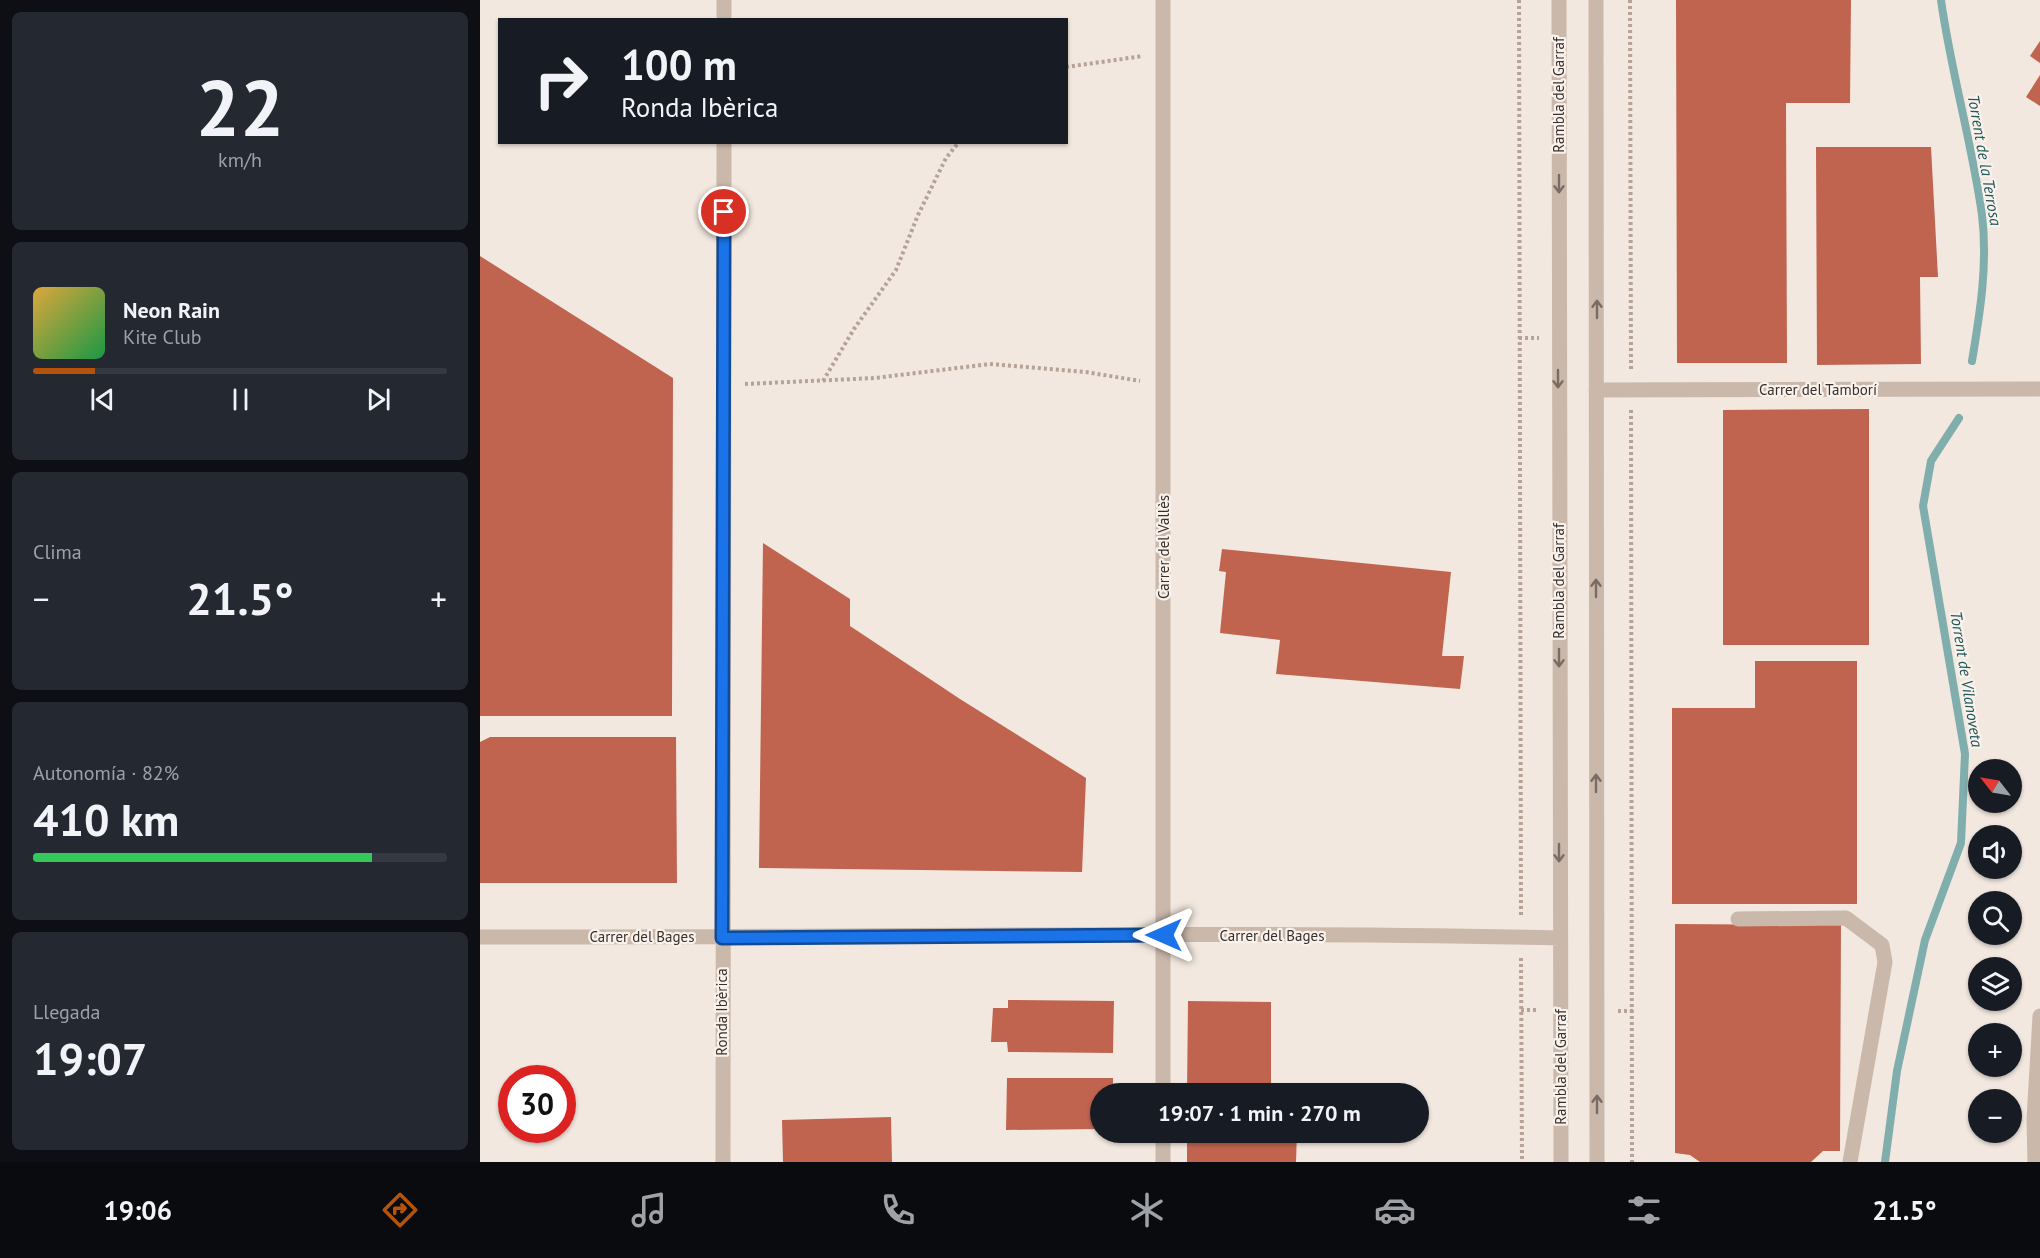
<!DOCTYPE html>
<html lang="es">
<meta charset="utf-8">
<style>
body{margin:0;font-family:"PT Sans",sans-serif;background:#242831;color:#f1f3f6;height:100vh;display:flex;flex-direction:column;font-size:22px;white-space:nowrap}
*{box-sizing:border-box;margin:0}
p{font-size:20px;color:#9ea1a6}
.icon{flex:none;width:33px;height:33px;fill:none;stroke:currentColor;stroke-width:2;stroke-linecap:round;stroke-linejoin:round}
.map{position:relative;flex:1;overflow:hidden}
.sheet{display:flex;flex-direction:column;gap:12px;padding:12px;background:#0d0f14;width:480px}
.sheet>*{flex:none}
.hud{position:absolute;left:18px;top:18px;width:570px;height:126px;border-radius:0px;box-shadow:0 2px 4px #0004;background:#171b24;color:#f1f3f6;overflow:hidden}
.needle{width:39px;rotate:301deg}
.controls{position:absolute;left:1488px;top:759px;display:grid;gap:12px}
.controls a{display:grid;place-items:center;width:54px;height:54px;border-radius:50%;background:#171b24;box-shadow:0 2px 4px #0004;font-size:30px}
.speed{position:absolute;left:18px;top:1065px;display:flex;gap:12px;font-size:30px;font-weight:700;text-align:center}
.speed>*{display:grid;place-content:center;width:78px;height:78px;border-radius:50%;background:#171b24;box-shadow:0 2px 4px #0004;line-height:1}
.speed .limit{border:9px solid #d22;background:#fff;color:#111}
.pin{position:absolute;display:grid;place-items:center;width:51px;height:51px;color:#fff;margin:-26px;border:3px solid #fff;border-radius:50%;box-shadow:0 2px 6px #0007}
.me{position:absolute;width:66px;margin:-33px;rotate:270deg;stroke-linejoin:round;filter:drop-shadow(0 0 4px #0008)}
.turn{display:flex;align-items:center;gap:21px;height:126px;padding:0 24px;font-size:27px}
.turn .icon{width:78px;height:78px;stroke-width:2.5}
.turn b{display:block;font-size:42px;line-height:51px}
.big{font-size:45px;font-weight:800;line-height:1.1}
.sheet .card{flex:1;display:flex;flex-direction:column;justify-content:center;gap:9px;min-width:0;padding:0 21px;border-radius:9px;background:#242831}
.sheet .dial{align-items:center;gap:0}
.dial b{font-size:78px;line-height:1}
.song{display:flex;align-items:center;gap:18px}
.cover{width:72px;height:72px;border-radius:9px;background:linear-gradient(135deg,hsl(40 70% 55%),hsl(140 70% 35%))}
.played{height:6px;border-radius:3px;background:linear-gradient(90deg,#b45309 15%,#363941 15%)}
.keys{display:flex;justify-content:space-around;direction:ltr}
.heat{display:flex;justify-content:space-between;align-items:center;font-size:33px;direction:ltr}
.charge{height:9px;border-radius:4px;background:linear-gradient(90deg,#34c759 82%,#363941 0)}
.trip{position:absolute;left:610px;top:1083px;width:339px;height:60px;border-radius:30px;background:#171b24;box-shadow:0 2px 4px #0004;font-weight:800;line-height:60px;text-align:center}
.menu{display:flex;height:96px;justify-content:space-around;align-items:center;background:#090b0e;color:#9ea1a6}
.menu .icon{width:42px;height:42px}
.menu .active{color:#b45309}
.menu b{font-size:27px;color:#f1f3f6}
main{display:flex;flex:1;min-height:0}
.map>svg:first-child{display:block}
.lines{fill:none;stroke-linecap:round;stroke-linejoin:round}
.stream{stroke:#7faead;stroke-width:8}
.building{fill:#c0644f}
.path{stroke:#b6a296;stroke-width:4;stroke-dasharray:3 3;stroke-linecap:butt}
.minor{stroke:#cab8ab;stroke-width:15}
.oneway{stroke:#7a6c64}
.route-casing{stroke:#114b97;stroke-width:15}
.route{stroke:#1a73e8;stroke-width:10}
.labels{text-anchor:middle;stroke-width:4.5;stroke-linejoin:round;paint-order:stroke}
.street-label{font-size:15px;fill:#382e2a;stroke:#f9f2ec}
.water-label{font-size:16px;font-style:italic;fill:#215758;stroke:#f9f2ec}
</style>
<main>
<section class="sheet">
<div class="card dial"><b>22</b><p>km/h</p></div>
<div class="card">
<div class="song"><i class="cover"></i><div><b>Neon Rain</b><p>Kite Club</p></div></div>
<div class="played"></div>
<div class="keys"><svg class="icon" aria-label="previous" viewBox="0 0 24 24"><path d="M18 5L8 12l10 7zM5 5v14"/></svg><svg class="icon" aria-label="pause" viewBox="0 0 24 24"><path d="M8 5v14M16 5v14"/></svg><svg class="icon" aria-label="next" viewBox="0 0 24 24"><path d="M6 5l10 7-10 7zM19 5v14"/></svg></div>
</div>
<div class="card"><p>Clima</p>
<div class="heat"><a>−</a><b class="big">21.5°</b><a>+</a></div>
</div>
<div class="card"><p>Autonomía · 82%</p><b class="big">410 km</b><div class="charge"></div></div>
<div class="card"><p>Llegada</p><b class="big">19:07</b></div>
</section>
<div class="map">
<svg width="1560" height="1162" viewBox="0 0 1560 1162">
<rect width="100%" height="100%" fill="#f2e8df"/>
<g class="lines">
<path class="stream" d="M1461,0C1471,72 1492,143 1502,215C1508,264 1500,313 1492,361
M1405,1162L1417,1071L1445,940L1481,843L1485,754L1443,506L1451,461L1479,418"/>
</g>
<path class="building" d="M1196,0H1371L1370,103H1306L1307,363H1197Z
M1560,41V63L1550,56Z
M1560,75V106L1546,97Z
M1336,147H1451L1458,277H1440L1441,364L1337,365Z
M0,256L193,378L192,716H0Z
M1389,409V645H1243V410Z
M283,543L370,599V626L480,699L606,778L602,872L279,868Z
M742,549L971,572L962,656H984L980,689L796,674L800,640L740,633L746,572L739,571Z
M1275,661H1377V904H1192V708H1275Z
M10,737H196L197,883H0V742Z
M1195,924L1361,925L1360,1151H1343L1331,1162H1220L1210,1155L1195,1153Z
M528,1000L634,1001L633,1053L528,1052L527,1042H511L513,1008H528Z
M708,1001L791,1002V1094H707Z
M527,1078H633V1094H621V1129L526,1130Z
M411,1117L412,1162H303L302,1120Z
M707,1132H817L816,1162H707Z"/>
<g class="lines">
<path class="path" d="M1039,0L1041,917
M1150,0L1151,369
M586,67L663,56
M1039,338H1059
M343,381L374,329L416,270L438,215L466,158L479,142
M265,384L395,378L510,364L606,372L660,381
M1151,410L1152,1162
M1041,958L1042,1162
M1041,1010H1059
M1138,1011H1153"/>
<path class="minor" d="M683,0V1094
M1079,0L1081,1162
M1116,0L1117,1162
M244,20V0
M1116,390L1560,389
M1258,919L1366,918L1402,945L1405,962L1370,1162
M0,937C360,938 720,930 1079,938
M243,1162L244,142
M683,1162V1132
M1555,1162L1554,1120L1560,1016"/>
</g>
<defs><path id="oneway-shaft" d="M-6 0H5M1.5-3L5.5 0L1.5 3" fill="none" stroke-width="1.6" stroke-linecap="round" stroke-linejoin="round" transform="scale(1.5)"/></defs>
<g class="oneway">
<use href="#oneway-shaft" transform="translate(1079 184) rotate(90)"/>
<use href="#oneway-shaft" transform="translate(1117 309) rotate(-90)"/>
<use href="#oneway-shaft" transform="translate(1078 379) rotate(90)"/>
<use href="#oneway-shaft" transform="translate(1116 588) rotate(-90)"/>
<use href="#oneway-shaft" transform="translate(1079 658) rotate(90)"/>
<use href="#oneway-shaft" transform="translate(1116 783) rotate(-90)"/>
<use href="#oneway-shaft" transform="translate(1079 853) rotate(90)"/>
<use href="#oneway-shaft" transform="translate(1117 1104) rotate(-90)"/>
</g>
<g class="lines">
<g class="route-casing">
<path id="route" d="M244,212L242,938L684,935"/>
</g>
<use href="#route" class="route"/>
</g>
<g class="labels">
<g class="street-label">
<text transform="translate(1079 95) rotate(-90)" y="5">Rambla del Garraf</text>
<text x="1338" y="395">Carrer del Tamborí</text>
<text transform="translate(684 547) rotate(-90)" y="5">Carrer del Vallès</text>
<text transform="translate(1079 581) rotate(-90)" y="5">Rambla del Garraf</text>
<text x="792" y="941">Carrer del Bages</text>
<text x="162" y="942">Carrer del Bages</text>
<text transform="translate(242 1012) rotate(-90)" y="5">Ronda Ibèrica</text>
<text transform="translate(1081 1067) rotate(-90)" y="5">Rambla del Garraf</text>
</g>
<g class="water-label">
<text transform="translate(1505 160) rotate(80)" y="6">Torrent de la Terrosa</text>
<text transform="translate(1487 679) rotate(81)" y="6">Torrent de Vilanoveta</text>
</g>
</g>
</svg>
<div class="controls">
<a><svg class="needle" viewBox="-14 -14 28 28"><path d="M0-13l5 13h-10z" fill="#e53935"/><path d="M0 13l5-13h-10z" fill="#9ea1a6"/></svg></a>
<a><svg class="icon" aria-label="sound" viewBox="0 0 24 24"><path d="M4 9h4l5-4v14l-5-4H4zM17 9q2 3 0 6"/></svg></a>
<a><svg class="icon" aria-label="search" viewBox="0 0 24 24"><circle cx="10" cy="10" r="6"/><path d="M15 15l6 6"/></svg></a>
<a><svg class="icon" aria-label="layers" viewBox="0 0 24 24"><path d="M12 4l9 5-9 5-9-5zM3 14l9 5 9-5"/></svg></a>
<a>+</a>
<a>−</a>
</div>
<div class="speed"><div class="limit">30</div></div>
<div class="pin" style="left:244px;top:212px;background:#d93025"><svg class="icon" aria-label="arrive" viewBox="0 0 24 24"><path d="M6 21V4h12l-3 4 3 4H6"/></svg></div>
<svg class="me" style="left:684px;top:935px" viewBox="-20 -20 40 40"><path d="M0-17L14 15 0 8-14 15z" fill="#1a73e8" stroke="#fff" stroke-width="4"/></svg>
<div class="trip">19:07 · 1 min · 270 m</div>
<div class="hud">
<div class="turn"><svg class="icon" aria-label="right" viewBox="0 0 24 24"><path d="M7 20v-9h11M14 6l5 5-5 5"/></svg><div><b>100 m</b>Ronda Ibèrica</div></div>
</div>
</div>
</main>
<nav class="menu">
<b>19:06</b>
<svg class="icon active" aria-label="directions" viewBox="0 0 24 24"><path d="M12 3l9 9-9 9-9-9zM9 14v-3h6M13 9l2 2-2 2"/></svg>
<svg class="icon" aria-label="music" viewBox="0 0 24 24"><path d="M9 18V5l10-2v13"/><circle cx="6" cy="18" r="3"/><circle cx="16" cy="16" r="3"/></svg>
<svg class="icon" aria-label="phone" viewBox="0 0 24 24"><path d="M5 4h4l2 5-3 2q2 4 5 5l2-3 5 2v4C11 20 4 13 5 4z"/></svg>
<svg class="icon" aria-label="climate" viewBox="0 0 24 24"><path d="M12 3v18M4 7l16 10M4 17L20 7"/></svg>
<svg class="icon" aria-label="car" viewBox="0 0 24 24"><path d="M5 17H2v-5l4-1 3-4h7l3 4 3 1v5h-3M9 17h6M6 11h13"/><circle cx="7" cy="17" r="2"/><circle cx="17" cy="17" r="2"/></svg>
<svg class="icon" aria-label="filters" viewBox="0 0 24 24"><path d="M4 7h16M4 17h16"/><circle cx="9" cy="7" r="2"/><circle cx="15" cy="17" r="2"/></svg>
<b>21.5°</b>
</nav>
